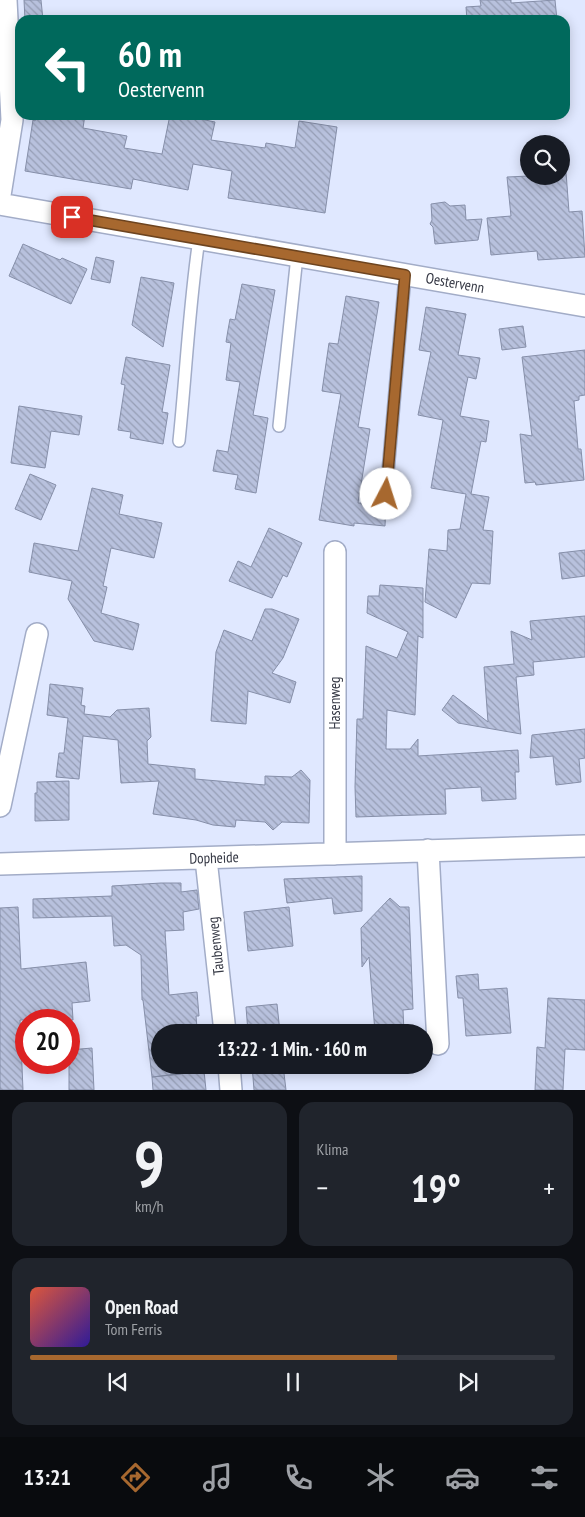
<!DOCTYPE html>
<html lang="de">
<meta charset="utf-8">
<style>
body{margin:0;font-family:"PT Sans Narrow",sans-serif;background:#20242c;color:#f1f3f6;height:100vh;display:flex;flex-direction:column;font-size:19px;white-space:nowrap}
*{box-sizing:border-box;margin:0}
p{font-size:16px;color:#9ea1a6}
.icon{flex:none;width:28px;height:28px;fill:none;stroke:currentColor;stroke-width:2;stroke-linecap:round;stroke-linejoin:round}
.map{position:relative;height:1090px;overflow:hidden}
.panel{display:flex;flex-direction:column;gap:12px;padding:12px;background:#0d0f14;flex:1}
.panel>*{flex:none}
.banner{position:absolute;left:15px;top:15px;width:555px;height:105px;border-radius:15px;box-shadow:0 2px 12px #0003;background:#00695c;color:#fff;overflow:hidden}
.buttons{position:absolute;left:520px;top:135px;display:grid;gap:10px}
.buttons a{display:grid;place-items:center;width:50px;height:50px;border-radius:50%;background:#171b24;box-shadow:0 2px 12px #0003;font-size:25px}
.speed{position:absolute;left:15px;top:1009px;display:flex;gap:10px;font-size:25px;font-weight:700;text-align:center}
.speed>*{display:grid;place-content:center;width:65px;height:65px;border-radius:50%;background:#171b24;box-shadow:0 2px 12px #0003;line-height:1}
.speed .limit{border:8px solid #d22;background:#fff;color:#111}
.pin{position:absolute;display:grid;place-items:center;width:42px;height:42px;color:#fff;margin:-21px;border-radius:10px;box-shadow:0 2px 8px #0006}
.me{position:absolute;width:55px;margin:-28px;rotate:5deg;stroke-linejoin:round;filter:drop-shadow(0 0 4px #0008)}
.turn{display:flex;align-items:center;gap:18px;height:105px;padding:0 20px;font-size:22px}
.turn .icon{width:65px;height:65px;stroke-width:2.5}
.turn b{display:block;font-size:35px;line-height:42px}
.big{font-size:38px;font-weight:800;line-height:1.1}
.panel .card{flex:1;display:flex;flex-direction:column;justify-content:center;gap:8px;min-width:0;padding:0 18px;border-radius:15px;background:#20242c}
.panel .dial{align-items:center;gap:0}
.dial b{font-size:65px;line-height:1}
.song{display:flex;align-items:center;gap:15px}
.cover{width:60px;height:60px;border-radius:8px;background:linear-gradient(135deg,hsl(10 70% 55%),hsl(250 70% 35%))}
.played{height:5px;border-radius:2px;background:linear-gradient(90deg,#a7682f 70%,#363941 70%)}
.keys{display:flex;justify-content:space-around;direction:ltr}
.heat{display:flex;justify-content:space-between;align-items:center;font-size:28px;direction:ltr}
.panel .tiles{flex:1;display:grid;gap:12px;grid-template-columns:1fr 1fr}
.card:last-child{grid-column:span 2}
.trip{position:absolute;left:151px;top:1024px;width:282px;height:50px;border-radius:25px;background:#171b24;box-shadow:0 2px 12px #0003;font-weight:800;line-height:50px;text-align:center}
.tabs{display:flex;height:80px;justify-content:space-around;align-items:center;background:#090b0e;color:#9ea1a6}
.tabs .icon{width:35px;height:35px}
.tabs .active{color:#a7682f}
.tabs b{font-size:22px;color:#f1f3f6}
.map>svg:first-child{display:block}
.building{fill:url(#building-back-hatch);stroke:#868fa9}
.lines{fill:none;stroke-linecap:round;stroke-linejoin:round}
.lane-casing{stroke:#a2acc7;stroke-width:14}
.street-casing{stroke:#a2acc7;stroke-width:24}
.lane{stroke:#fff;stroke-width:11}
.street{stroke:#fff;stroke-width:21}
.route-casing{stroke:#6d441f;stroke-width:12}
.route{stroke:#a7682f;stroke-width:9}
.labels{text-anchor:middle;stroke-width:4.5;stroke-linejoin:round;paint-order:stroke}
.street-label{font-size:15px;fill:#353844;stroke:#fff}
</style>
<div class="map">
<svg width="585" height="1090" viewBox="0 0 585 1090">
<defs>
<pattern id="building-back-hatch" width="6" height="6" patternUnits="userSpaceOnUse" patternTransform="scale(1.25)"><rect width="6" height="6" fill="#b8c1dd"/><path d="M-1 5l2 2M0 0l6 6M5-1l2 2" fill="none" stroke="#969eb5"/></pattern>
</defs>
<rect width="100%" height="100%" fill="#e0e8ff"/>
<path class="building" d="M24,0H41L43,20H25Z
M480,0H511V3L555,0L557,20H467L466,7L481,6Z
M37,115H85L83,128L127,136L124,148L162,154L170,115H181L215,122L211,140L265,148L266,143L295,148L299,121L337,127L325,213L228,198L232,171L193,164L188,190L133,179L131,189L25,171L33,120L35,121Z
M566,172L569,212L582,211L585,257L538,260L537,251L491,255L487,218L511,216L507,177L529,176H561V173Z
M445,202L450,206L465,205L466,220L482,219L478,240L435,244L433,227L430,224L432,220L431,204Z
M23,244L60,260L62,258L87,269L71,304L9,276Z
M96,257L114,261L110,283L91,279Z
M141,277L174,283L163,347L132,325Z
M242,284L275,290L253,415L268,418L256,493L235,489L238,475L213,471L217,450L228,452L240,382L226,380L231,343L226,342L228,330L230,319L235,320Z
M346,296L379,302L358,427L370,429L358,503L386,504L385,526L354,523V526L319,520L341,394L322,391L329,343L338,344Z
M426,307L466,314L458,355L480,358L476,379L468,377L460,416L489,421L486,442L481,441L471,494L489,497L483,530L493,531L490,584L472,583L456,618L425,602L429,549L447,551L448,530L460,529L466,494L431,488L443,420L418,415L431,352L419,350Z
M523,326L526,347L502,350L499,329Z
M585,350V395L579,396V400L574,401L578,449H581L584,480L536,485L535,482L525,483L520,434L532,436L522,357Z
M126,357L170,365L162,412L168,413L163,444L130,438L131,432L118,430L125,385L121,384Z
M19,406L82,416L79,435L51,431L45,468L11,463Z
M30,474L56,485L41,520L15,509Z
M92,488L123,495L119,514L162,523L154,558L111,548L103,586L107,587L101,613L139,624L133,650L94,641L68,599L72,581L29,572L34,543L78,551Z
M269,528L302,543L287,577L283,575L272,598L229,581L238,561L251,567Z
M585,550V576L562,579L559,553Z
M380,585L423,588V638L418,636L415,715L387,710L386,749H410L418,739V756L518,750L519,772H515L516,799L482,801L481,787L445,789L446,814L356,817L355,787L357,719H363L366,646L397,658L408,632L367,613L368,596H379Z
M265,609H272L299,619L283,658L272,673L296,682L290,703L248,691L246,724L211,721L216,652L224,630L252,641Z
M585,616V657L533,662L534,675L516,677L521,734L458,723L442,710L453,695L488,722L484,667L514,664L511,631L532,640L530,621Z
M50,684L83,688L81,705L85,706L84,714L110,717L117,710L149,708L151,737L147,741L148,764L195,769V779L265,785V776L292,777L301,770L310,780L309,823L282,822L273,830L265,822L236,820L235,827L213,825L196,820L153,814L159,781L121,783L118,740L83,736L79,779L56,777L59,753H64L68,718L47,715Z
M585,729V758L579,759L581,782L556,785L553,756L530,758L532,735Z
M69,781V820L35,821V793H37V782Z
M362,876V911L334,914L332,898L287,903L284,879Z
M161,883H181V892L197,890L199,909L183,912L184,930L165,931L169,995L197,992L199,1016H196L197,1028L177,1030V1032H160V1065H180L181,1074L152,1077L143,1000H142L141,955L126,945L114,946L112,916L33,918V899L112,896V886Z
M390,898L400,907H409L413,1009L403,1010L404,1032H375L369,957L362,967L361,928Z
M18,907L21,969L86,962L90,1001L72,1003L73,1020H20L23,1090H0V908Z
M289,907L293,946L248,951L244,912Z
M478,974L479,990L507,988L511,1033L466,1036L463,998H458L456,976Z
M548,998L585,1000V1050L565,1049L563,1090H535L537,1047L545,1048Z
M277,1004L280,1032H248L246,1007Z
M92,1048L94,1090H69V1050Z
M252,1065H283L286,1090H254Z
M204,1071L206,1090H153L152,1077Z"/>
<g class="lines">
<g class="lane-casing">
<path id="lane" d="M279,426L297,256
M179,441C186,374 189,306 199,239
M386,495L405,275"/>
</g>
<g class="street-casing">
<path id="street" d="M0,195L12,120L6,0
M0,204L585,306
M0,806L37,634
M428,850L438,1044
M335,854V552
M206,859L225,1032
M0,864L585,846
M229,1065L231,1090"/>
</g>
<use href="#lane" class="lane"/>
<use href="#street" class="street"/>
</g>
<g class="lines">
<g class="route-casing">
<path id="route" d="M72,217L405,275L386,494"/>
</g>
<use href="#route" class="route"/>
</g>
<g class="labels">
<g class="street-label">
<text transform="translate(455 283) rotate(10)" y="5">Oestervenn</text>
<text transform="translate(335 703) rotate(-90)" y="5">Hasenweg</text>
<text transform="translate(214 858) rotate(-2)" y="5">Dopheide</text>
<text transform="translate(216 946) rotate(-96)" y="5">Taubenweg</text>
</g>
</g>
</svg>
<div class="buttons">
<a><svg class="icon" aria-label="search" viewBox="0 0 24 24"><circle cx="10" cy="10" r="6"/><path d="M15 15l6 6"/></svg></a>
</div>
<div class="speed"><div class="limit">20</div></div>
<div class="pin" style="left:72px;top:217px;background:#d93025"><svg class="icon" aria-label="arrive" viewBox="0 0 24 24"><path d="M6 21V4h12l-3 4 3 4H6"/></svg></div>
<svg class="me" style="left:386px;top:494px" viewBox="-20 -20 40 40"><circle r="19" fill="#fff"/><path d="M0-13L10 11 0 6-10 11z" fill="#a7682f"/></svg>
<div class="trip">13:22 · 1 Min. · 160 m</div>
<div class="banner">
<div class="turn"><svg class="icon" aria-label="left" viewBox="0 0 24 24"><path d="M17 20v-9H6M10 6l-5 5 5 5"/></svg><div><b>60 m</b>Oestervenn</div></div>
</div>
</div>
<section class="panel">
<div class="tiles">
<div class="card dial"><b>9</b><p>km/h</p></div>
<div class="card"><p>Klima</p>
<div class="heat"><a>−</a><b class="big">19°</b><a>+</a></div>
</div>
<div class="card">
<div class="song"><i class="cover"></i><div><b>Open Road</b><p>Tom Ferris</p></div></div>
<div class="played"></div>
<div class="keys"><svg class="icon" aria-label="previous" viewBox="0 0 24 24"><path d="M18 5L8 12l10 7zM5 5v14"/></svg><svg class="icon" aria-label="pause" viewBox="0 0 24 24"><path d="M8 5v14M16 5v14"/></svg><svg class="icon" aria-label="next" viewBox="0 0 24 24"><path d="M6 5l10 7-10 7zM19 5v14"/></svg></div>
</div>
</div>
</section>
<nav class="tabs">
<b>13:21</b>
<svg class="icon active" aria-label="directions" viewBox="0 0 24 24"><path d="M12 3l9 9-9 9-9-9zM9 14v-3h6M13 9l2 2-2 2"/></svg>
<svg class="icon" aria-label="music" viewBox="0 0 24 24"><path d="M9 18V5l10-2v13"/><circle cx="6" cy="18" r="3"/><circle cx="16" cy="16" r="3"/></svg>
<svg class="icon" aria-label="phone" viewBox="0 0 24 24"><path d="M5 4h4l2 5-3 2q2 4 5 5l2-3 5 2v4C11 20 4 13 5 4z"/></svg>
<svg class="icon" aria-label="climate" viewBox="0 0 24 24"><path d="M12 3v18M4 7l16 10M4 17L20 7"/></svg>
<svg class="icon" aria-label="car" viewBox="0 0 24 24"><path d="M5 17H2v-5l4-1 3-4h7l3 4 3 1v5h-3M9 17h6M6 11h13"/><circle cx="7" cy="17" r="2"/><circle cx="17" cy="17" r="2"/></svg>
<svg class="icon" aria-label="filters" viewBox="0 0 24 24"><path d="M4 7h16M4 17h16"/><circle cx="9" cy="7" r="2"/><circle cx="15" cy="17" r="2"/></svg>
</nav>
